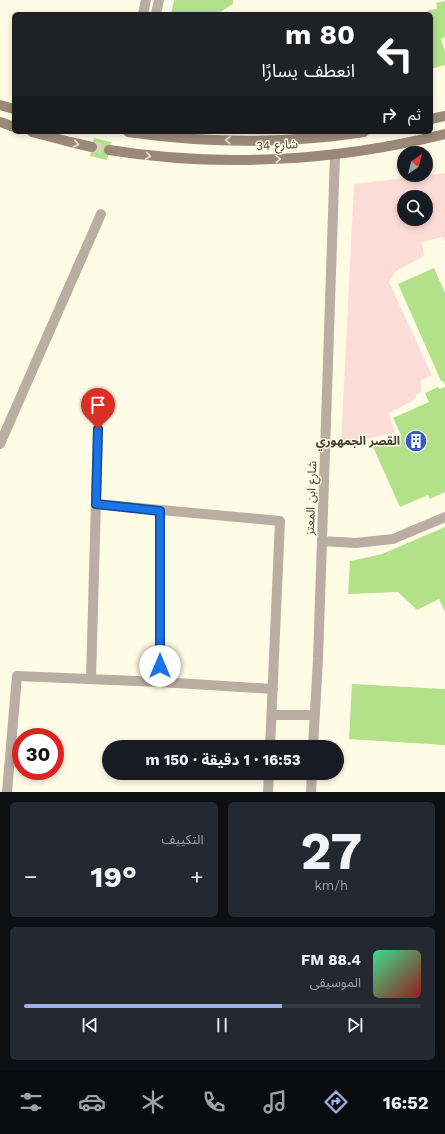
<!DOCTYPE html>
<html lang="ar">
<meta charset="utf-8">
<style>
body{margin:0;font-family:"Work Sans","Noto Sans Arabic",sans-serif;background:#242831;color:#f1f3f6;direction:rtl;height:100vh;display:flex;flex-direction:column;font-size:15px;white-space:nowrap}
*{box-sizing:border-box;margin:0}
p{font-size:13px;color:#9ea1a6}
.icon{flex:none;width:22px;height:22px;fill:none;stroke:currentColor;stroke-width:2;stroke-linecap:round;stroke-linejoin:round}
.map{position:relative;height:792px;overflow:hidden;direction:ltr}
.sheet{display:flex;flex-direction:column;gap:10px;padding:10px;background:#0d0f14;flex:1}
.sheet>*{flex:none}
.hud{position:absolute;left:12px;top:12px;width:421px;height:122px;border-radius:6px;box-shadow:0 2px 6px #0003;direction:rtl;background:#202124;color:#fff;overflow:hidden}
.needle{width:26px;rotate:35deg}
.controls{position:absolute;left:397px;top:146px;display:grid;gap:8px}
.controls a{display:grid;place-items:center;width:36px;height:36px;border-radius:50%;background:#171b24;box-shadow:0 2px 6px #0003;font-size:20px}
.speed{position:absolute;left:12px;top:728px;display:flex;gap:8px;font-size:20px;font-weight:700;text-align:center}
.speed>*{display:grid;place-content:center;width:52px;height:52px;border-radius:50%;background:#171b24;box-shadow:0 2px 6px #0003;line-height:1}
.speed .limit{border:6px solid #d22;background:#fff;color:#111}
.pin{position:absolute;display:grid;place-items:center;width:34px;height:34px;color:#fff;margin:-41px -17px;border-radius:50% 50% 50% 0;rotate:-45deg;box-shadow:0 0 4px #0007}
.pin .icon{rotate:45deg}
.me{position:absolute;width:44px;margin:-22px;rotate:0deg;stroke-linejoin:round;filter:drop-shadow(0 0 3px #0008)}
.turn{display:flex;align-items:center;gap:14px;height:84px;padding:0 12px;font-size:18px}
.turn .icon{width:52px;height:52px;stroke-width:2.5}
.turn b{display:block;font-size:28px;line-height:34px}
.then{display:flex;align-items:center;height:38px;padding:0 12px;background:#0003;gap:8px;font-size:15px}
.big{font-size:30px;font-weight:700;line-height:1.1}
.sheet .tile{flex:1;display:flex;flex-direction:column;justify-content:center;gap:6px;min-width:0;padding:0 14px;border-radius:6px;background:#242831}
.sheet .dial{align-items:center;gap:0}
.dial b{font-size:52px;line-height:1}
.song{display:flex;align-items:center;gap:12px}
.cover{width:48px;height:48px;border-radius:6px;background:linear-gradient(135deg,hsl(150 70% 55%),hsl(0 70% 35%))}
.played{height:4px;border-radius:2px;background:linear-gradient(90deg,#9daee2 65%,#363941 65%)}
.keys{display:flex;justify-content:space-around;direction:ltr}
.heat{display:flex;justify-content:space-between;align-items:center;font-size:22px;direction:ltr}
.sheet .tiles{flex:1;display:grid;gap:10px;grid-template-columns:1fr 1fr}
.tile:last-child{grid-column:span 2}
.trip{position:absolute;left:102px;top:740px;width:242px;height:40px;border-radius:20px;background:#171b24;box-shadow:0 2px 6px #0003;font-weight:700;line-height:40px;text-align:center;direction:rtl}
.menu{display:flex;height:64px;justify-content:space-around;align-items:center;background:#090b0e;color:#9ea1a6}
.menu .icon{width:28px;height:28px}
.menu .current{color:#9daee2}
.menu b{font-size:18px;color:#f1f3f6}
.map>svg:first-child{display:block}
.green{fill:#fcdcd7;fill-rule:evenodd}
.building{fill:#b2e189}
.lines{fill:none;stroke-linecap:round;stroke-linejoin:round}
.secondary-tunnel{stroke:#d9d5c1;stroke-width:10;stroke-dasharray:10 5;stroke-linecap:butt}
.street{stroke:#baada2;stroke-width:10}
.secondary{stroke:#9b8878;stroke-width:10}
.oneway{stroke:#ebe4cf}
.route-casing{stroke:#114b97;stroke-width:10}
.route{stroke:#1a73e8;stroke-width:7}
.labels{text-anchor:middle;stroke-width:3;stroke-linejoin:round;paint-order:stroke}
.street-label{font-size:12px;fill:#403d2f;stroke:#fffbe5}
.poi-label{font-size:12px;font-weight:bold;fill:#403d2f;stroke:#fffbe5;text-anchor:end}
</style>
<div class="map">
<svg width="445" height="792" viewBox="0 0 445 792">
<rect width="100%" height="100%" fill="#fffbe5"/>
<path class="green" d="M445,173V242L443,237L422,242L424,256L396,271L389,282L432,375L420,381L422,391L416,395V399L389,413L395,433L341,444L354,184ZM404,197H426V219H404Z"/>
<path class="building" d="M174,0H233V4L217,14H171Z
M445,1V37L441,39L445,52V65L431,69V14H427L429,10L437,9L436,3Z
M94,138L111,142L107,160L90,156Z
M434,268L445,293V385L443,381H441L398,284Z
M438,387L439,389L445,387V492L430,499L428,495L400,507L373,447L401,435L393,418L429,402L425,393Z
M445,527V612L439,599L417,610L398,592L348,594L350,561L382,554Z
M352,684L445,689V745L349,739Z"/>
<g class="lines">
<path class="secondary-tunnel" d="M92,147L109,150"/>
<path class="street" d="M143,14L146,0
M156,14L159,0
M0,444L101,214
M96,504L280,521L270,747
M160,511V682
M322,541L356,543L393,539L445,517
M91,679L98,429
M272,715H315
M313,747L318,659L335,154
M7,792L17,676L160,682L273,689
M268,792L269,773
M311,792L312,773"/>
<path class="secondary" d="M0,105L14,109
M431,119L445,116
M0,122L14,127
M32,132L70,142L92,147
M128,132C205,143 287,144 364,132
M109,150C220,168 336,161 445,134"/>
</g>
<defs><path id="oneway-chevron" d="M-2-3.5L2.5 0L-2 3.5" fill="none" stroke-width="1.6" stroke-linecap="round" stroke-linejoin="round"/></defs>
<g class="oneway">
<use href="#oneway-chevron" transform="translate(228 140) rotate(-178)"/>
<use href="#oneway-chevron" transform="translate(76 144) rotate(12)"/>
<use href="#oneway-chevron" transform="translate(148 156) rotate(7)"/>
<use href="#oneway-chevron" transform="translate(278 159) rotate(-3)"/>
</g>
<g class="lines">
<g class="route-casing">
<path id="route" d="M98,429L96,504L160,511V666"/>
</g>
<use href="#route" class="route"/>
</g>
<defs>
<g id="building-disc" transform="scale(1.15)"><circle r="9.5" fill="#3659ca" stroke="#fffbe5"/><path d="M-4-6H4V6H1V3H-1V6H-4ZM-2.5-4.3h1.7v1.8h-1.7ZM.8-4.3h1.7v1.8H.8ZM-2.5-1h1.7V.8h-1.7ZM.8-1h1.7V.8H.8Z" fill="#fff"/></g>
</defs>
<g fill-rule="evenodd">
<use href="#building-disc" x="416" y="441"/>
</g>
<g class="labels">
<g class="street-label">
<text transform="translate(277 145) rotate(-3)" y="4">شارع 34</text>
<text transform="translate(311 498) rotate(-88)" y="4">شارع ابن المعتز</text>
</g>
<g class="poi-label">
<text x="400" y="445">القصر الجمهوري</text>
</g>
</g>
</svg>
<div class="controls">
<a><svg class="needle" viewBox="-14 -14 28 28"><path d="M0-13l5 13h-10z" fill="#e53935"/><path d="M0 13l5-13h-10z" fill="#9ea1a6"/></svg></a>
<a><svg class="icon" aria-label="search" viewBox="0 0 24 24"><circle cx="10" cy="10" r="6"/><path d="M15 15l6 6"/></svg></a>
</div>
<div class="speed"><div class="limit">30</div></div>
<div class="pin" style="left:98px;top:429px;background:#d93025"><svg class="icon" aria-label="arrive" viewBox="0 0 24 24"><path d="M6 21V4h12l-3 4 3 4H6"/></svg></div>
<svg class="me" style="left:160px;top:666px" viewBox="-20 -20 40 40"><circle r="19" fill="#fff"/><path d="M0-13L10 11 0 6-10 11z" fill="#1a73e8"/></svg>
<div class="trip">16:53 · 1 دقيقة · 150 m</div>
<div class="hud">
<div class="turn"><svg class="icon" aria-label="left" viewBox="0 0 24 24"><path d="M17 20v-9H6M10 6l-5 5 5 5"/></svg><div><b>80 m</b>انعطف يسارًا</div></div>
<div class="then">ثم<svg class="icon" aria-label="right" viewBox="0 0 24 24"><path d="M7 20v-9h11M14 6l5 5-5 5"/></svg></div>
</div>
</div>
<section class="sheet">
<div class="tiles">
<div class="tile dial"><b>27</b><p>km/h</p></div>
<div class="tile"><p>التكييف</p>
<div class="heat"><a>−</a><b class="big">19°</b><a>+</a></div>
</div>
<div class="tile">
<div class="song"><i class="cover"></i><div><b>88.4 FM</b><p>الموسيقى</p></div></div>
<div class="played"></div>
<div class="keys"><svg class="icon" aria-label="previous" viewBox="0 0 24 24"><path d="M18 5L8 12l10 7zM5 5v14"/></svg><svg class="icon" aria-label="pause" viewBox="0 0 24 24"><path d="M8 5v14M16 5v14"/></svg><svg class="icon" aria-label="next" viewBox="0 0 24 24"><path d="M6 5l10 7-10 7zM19 5v14"/></svg></div>
</div>
</div>
</section>
<nav class="menu">
<b>16:52</b>
<svg class="icon current" aria-label="directions" viewBox="0 0 24 24"><path d="M12 3l9 9-9 9-9-9zM9 14v-3h6M13 9l2 2-2 2"/></svg>
<svg class="icon" aria-label="music" viewBox="0 0 24 24"><path d="M9 18V5l10-2v13"/><circle cx="6" cy="18" r="3"/><circle cx="16" cy="16" r="3"/></svg>
<svg class="icon" aria-label="phone" viewBox="0 0 24 24"><path d="M5 4h4l2 5-3 2q2 4 5 5l2-3 5 2v4C11 20 4 13 5 4z"/></svg>
<svg class="icon" aria-label="climate" viewBox="0 0 24 24"><path d="M12 3v18M4 7l16 10M4 17L20 7"/></svg>
<svg class="icon" aria-label="car" viewBox="0 0 24 24"><path d="M5 17H2v-5l4-1 3-4h7l3 4 3 1v5h-3M9 17h6M6 11h13"/><circle cx="7" cy="17" r="2"/><circle cx="17" cy="17" r="2"/></svg>
<svg class="icon" aria-label="filters" viewBox="0 0 24 24"><path d="M4 7h16M4 17h16"/><circle cx="9" cy="7" r="2"/><circle cx="15" cy="17" r="2"/></svg>
</nav>
